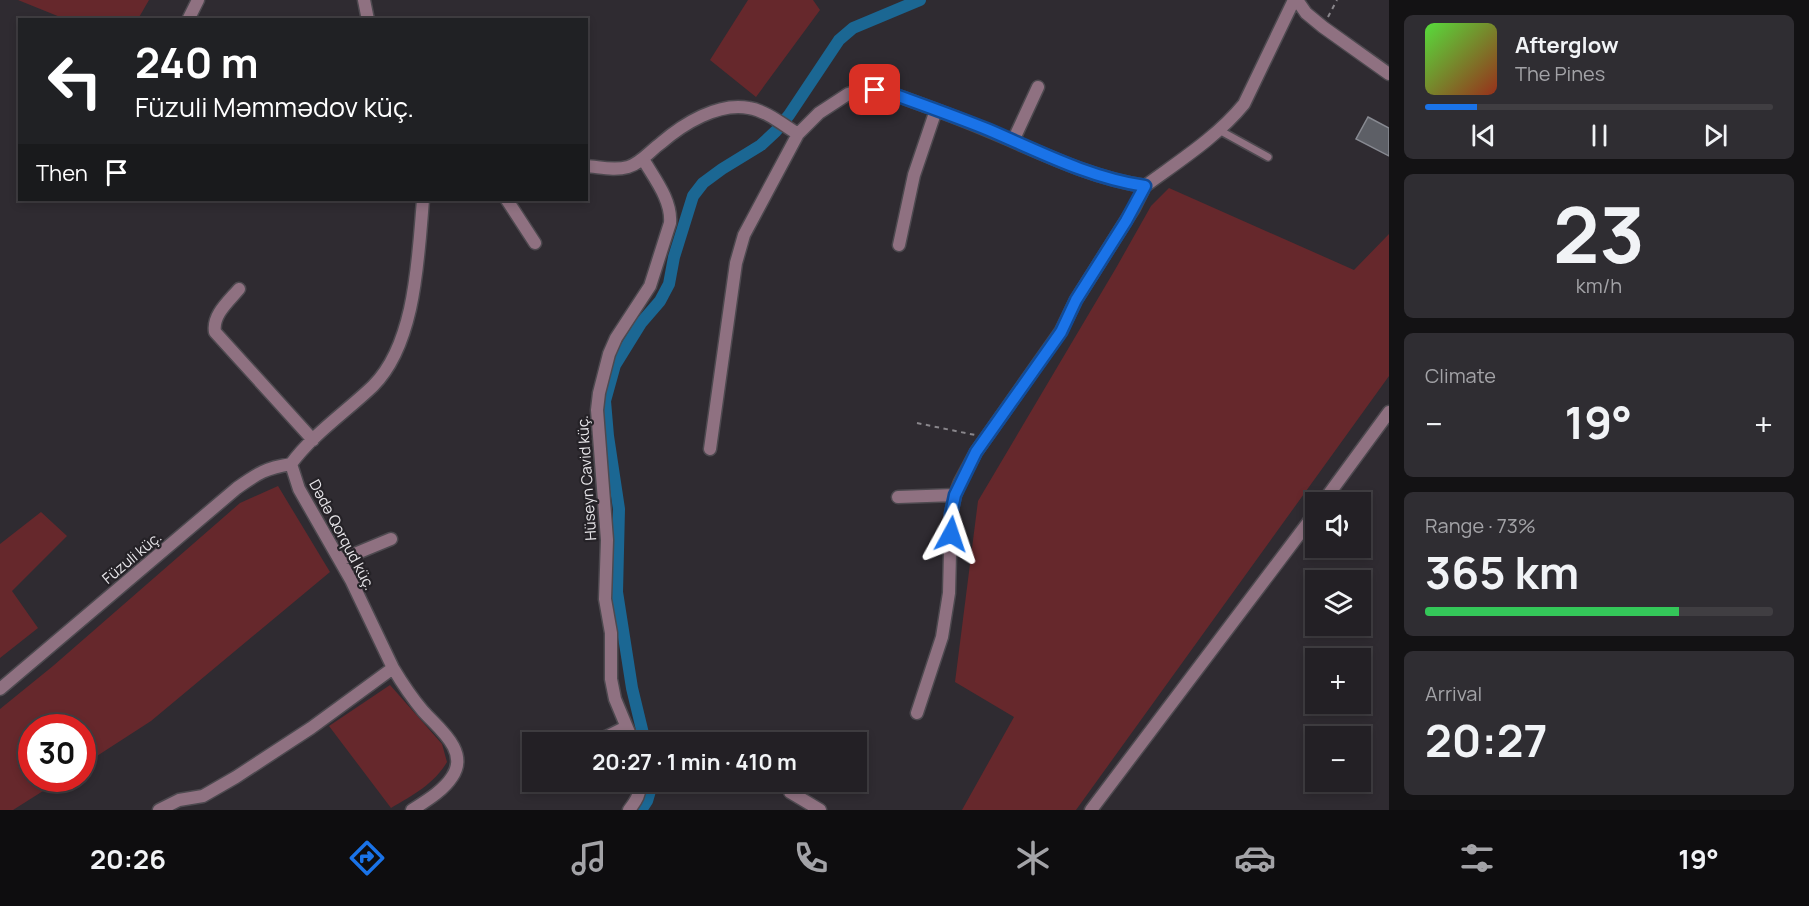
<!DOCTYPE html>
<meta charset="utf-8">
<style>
body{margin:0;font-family:Manrope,sans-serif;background:#2f2d32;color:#f1f3f6;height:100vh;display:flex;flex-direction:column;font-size:22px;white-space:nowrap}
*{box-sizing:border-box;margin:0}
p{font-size:20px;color:#a3a3a7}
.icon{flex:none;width:33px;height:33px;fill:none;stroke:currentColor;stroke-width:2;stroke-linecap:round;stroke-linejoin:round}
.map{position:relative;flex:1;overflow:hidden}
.panel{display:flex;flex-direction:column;gap:15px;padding:15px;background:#131214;width:420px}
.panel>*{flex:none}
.guide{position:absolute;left:18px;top:18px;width:570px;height:183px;border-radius:0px;box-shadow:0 3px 9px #0003,0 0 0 2px #403e42;background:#202124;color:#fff;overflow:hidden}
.buttons{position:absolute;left:1305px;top:492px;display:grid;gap:12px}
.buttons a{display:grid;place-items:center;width:66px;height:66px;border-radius:0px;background:#232025;box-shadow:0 3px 9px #0003,0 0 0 2px #403e42;font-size:30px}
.speed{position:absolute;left:18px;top:714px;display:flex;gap:12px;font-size:30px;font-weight:700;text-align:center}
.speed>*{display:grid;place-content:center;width:78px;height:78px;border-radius:50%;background:#232025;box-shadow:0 3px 9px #0003,0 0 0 2px #403e42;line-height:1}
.speed .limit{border:9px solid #d22;background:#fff;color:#111}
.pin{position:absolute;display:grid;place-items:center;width:51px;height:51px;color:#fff;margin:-26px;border-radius:12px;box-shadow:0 3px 9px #0006}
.me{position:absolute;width:66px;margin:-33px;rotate:5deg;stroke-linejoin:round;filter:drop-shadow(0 0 4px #0008)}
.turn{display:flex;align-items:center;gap:21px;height:126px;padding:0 18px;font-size:27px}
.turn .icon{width:78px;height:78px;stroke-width:2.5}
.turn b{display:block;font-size:42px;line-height:51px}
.then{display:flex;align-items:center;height:57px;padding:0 18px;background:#0003;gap:12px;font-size:22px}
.big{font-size:45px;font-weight:700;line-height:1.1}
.panel .widget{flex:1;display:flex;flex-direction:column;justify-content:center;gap:9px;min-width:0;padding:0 21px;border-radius:9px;background:#2f2d32}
.panel .dial{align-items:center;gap:0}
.dial b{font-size:78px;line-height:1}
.song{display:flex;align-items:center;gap:18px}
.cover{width:72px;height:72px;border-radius:9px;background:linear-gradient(135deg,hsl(110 70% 55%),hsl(10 70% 35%))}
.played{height:6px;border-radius:3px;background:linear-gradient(90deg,#1a73e8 15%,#403e42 15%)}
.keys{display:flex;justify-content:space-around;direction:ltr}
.heat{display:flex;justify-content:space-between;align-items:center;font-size:33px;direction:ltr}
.charge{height:9px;border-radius:4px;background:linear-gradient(90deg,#34c759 73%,#403e42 0)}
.trip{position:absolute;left:522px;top:732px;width:345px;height:60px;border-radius:0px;background:#232025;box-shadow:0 3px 9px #0003,0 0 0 2px #403e42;font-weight:700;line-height:60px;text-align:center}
.dock{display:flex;height:96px;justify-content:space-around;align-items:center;background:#0e0d0f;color:#a3a3a7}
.dock .icon{width:42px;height:42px}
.dock .selected{color:#1a73e8}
.dock b{font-size:27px;color:#f1f3f6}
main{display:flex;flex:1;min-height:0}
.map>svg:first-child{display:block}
.green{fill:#66282c}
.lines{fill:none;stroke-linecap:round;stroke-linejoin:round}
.canal{stroke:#1b6793;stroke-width:12}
.building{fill:#5d5f66;stroke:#888a92;stroke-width:1.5}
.lane-casing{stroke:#4d494f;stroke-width:10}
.street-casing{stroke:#4d494f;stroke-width:15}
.path{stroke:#89868b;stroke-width:2;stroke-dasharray:4.5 4.5;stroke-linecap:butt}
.lane{stroke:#8f7181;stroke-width:7}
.street{stroke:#8f7181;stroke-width:12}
.route-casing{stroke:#114b97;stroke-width:15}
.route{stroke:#1a73e8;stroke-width:10}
.labels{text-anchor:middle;stroke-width:4.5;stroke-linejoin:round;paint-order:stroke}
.street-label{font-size:15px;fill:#e8e6ea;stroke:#252227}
</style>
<main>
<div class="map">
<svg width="1389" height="810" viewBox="0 0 1389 810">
<rect width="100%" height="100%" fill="#2f2b31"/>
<path class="green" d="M18,0H149L138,19H65Z
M748,0H813L820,10L756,97L710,60Z
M1169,188L1354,270L1389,234V376L1076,810H962L1014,717L955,682L978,501L1116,268L1151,206Z
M278,486L330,572L151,721L83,765L82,728H32V778L62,779L13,810H0V709L53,666L240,503Z
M41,512L67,536L12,591L38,628L0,658V544Z
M390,685L442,744L447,762C434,784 413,795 391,808L329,726Z"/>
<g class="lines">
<path class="canal" d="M645,742L632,688L617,592L619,509L608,436L605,401L615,365L641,323L660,301L669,284L674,257L693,196L703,183L722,169L761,145L776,131L789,115L839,40L853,28L920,0
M641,810L647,801L652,784"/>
</g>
<path class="building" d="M1368,117L1389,128V156L1356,139Z"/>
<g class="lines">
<g class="lane-casing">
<path id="lane" d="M1219,130L1268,157"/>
</g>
<g class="street-casing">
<path id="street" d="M364,0L368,20
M1297,0L1306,13L1323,27L1389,74
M188,20L198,0
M1013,141L1038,87
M586,166C600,167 614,171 628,167C641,163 650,151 661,143C683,124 718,102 749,108C767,111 783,125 798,134
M507,200L535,243
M899,245L914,175L936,110
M239,289C229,301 212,315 215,332L313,440
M710,449L736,263L744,235L798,134L819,113L848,94L862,90H875L890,93C923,105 957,117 989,131C1040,152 1090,178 1145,186C1179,161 1217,137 1244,104L1294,0
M898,497L955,495
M1323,502L1389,412
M340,560L391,539
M0,689L237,488C258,473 266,468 291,464
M917,713L942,637L949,593L951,514L955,495L960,482L976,452L1061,331L1076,300L1134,208L1145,186
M590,742L608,736L626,727
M633,742L615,699L611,679V633L605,599L607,540L597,410L599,393L609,354L616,338L650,286L670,223C672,200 654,178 643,159
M790,792L820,810
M159,810L179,800L203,796L236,777L311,728L393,668
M412,810C426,801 443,791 452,777C470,751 438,728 423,711C412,698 402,683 393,668L351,580L299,489L291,464C312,435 347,411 373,386C416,343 418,257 423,200
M629,810C636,801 641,793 640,782
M1091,810L1316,512"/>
</g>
<path class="path" d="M1328,17L1337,0
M917,423L975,435"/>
<use href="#lane" class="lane"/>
<use href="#street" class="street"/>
</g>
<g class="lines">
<g class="route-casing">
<path id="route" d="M875,90L890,93C923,105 957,117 989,130C1040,152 1090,178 1145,186L1126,221L1076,300L1061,332L976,452L955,495L951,514V534"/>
</g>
<use href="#route" class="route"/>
</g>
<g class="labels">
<g class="street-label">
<text transform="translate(587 478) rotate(-94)" y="5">Hüseyn Cavid küç.</text>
<text transform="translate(342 535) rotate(62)" y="5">Dədə Qorqud küç.</text>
<text transform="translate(132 558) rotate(-40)" y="5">Füzuli küç.</text>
</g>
</g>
</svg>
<div class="buttons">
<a><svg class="icon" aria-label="sound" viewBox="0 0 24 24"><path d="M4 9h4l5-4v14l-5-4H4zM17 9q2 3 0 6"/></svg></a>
<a><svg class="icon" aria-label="layers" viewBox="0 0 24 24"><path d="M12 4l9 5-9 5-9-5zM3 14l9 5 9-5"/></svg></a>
<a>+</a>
<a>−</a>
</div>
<div class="speed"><div class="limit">30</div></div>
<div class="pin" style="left:875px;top:90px;background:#d93025"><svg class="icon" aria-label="arrive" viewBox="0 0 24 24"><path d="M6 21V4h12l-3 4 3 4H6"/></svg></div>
<svg class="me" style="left:951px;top:534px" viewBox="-20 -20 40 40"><path d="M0-17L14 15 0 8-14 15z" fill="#1a73e8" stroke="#fff" stroke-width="4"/></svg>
<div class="trip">20:27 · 1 min · 410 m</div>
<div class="guide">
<div class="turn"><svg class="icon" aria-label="left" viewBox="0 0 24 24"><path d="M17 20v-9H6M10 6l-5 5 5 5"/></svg><div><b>240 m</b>Füzuli Məmmədov küç.</div></div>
<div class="then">Then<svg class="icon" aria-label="arrive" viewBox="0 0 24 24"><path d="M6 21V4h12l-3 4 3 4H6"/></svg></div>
</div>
</div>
<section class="panel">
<div class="widget">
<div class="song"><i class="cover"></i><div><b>Afterglow</b><p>The Pines</p></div></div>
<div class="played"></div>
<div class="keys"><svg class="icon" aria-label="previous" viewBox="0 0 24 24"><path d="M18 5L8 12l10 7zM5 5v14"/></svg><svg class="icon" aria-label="pause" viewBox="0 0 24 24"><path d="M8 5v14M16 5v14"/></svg><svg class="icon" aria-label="next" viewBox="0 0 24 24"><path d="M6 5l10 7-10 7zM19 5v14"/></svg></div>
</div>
<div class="widget dial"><b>23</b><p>km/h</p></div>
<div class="widget"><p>Climate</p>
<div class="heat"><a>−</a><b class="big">19°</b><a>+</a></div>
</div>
<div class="widget"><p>Range · 73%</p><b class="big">365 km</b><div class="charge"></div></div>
<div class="widget"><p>Arrival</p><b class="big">20:27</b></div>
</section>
</main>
<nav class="dock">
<b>20:26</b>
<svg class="icon selected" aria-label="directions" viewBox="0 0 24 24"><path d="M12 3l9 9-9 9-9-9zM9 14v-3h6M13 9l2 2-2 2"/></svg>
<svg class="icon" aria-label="music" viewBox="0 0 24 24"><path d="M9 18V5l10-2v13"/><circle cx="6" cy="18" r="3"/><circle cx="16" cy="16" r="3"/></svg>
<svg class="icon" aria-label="phone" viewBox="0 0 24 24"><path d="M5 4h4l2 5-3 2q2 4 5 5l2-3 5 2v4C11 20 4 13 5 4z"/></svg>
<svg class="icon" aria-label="climate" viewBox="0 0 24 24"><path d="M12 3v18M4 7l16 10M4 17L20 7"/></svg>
<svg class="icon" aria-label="car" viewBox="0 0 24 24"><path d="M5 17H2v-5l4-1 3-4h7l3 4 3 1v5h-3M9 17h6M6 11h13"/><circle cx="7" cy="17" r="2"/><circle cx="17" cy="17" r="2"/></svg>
<svg class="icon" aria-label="filters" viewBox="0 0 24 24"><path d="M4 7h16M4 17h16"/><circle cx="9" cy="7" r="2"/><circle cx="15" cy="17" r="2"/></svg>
<b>19°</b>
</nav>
